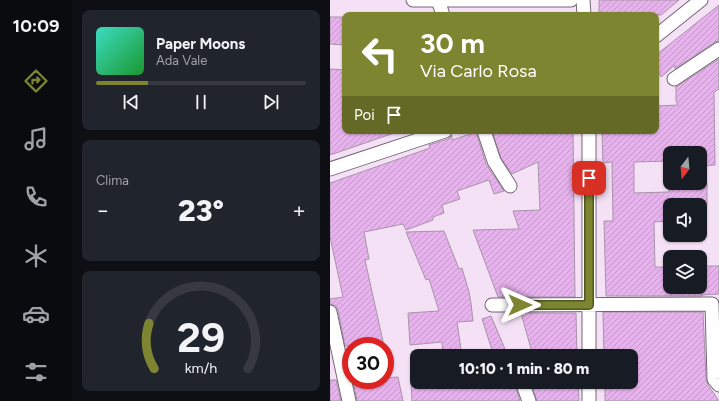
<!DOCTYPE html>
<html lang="it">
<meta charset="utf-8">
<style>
body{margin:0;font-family:Figtree,sans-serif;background:#20242c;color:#f1f3f6;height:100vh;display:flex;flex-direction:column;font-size:15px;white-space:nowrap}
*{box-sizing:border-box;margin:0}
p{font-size:13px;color:#9ea1a6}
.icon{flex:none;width:22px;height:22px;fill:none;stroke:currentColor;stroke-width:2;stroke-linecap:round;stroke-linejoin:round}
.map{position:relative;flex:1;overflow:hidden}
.details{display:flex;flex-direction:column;gap:10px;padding:10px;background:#0d0f14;width:258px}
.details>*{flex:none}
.top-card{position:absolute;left:12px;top:12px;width:317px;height:122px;border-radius:8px;box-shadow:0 1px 3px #0004;background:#7d8530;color:#fff;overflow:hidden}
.needle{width:26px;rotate:196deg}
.buttons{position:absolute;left:333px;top:146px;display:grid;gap:8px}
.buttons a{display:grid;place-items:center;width:44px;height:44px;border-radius:8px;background:#171b24;box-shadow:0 1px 3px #0004;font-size:20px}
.speed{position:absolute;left:12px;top:337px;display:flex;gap:8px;font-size:20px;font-weight:700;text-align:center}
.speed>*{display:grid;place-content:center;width:52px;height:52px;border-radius:50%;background:#171b24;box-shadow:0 1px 3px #0004;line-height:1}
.speed .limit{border:6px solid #d22;background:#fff;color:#111}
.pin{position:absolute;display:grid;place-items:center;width:34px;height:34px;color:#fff;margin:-17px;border-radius:8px;box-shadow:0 2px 6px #0006}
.me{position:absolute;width:44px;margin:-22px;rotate:90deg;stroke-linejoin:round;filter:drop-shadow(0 0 3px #0008)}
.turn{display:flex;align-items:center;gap:14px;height:84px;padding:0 12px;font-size:18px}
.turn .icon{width:52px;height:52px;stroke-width:2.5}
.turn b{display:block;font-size:28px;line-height:34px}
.then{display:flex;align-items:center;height:38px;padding:0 12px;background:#0003;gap:8px;font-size:15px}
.big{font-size:30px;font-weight:800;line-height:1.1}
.details .tile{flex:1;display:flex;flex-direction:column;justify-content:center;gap:6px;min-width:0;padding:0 14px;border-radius:8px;background:#20242c}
.details .dial{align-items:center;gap:0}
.dial svg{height:104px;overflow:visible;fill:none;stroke:#363941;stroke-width:7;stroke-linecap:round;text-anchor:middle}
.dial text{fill:#f1f3f6;stroke:none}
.song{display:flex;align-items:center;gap:12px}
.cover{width:48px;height:48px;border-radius:6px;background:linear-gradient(135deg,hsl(170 70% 55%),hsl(130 70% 35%))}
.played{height:4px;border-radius:2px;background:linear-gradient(90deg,#7d8530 25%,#363941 25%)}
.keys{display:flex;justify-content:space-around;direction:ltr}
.heat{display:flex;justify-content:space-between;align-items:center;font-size:22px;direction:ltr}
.trip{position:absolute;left:80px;top:349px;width:228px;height:40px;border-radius:8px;background:#171b24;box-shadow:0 1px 3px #0004;font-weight:800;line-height:40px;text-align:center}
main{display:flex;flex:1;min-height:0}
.menu{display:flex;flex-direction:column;width:72px;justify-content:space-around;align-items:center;background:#090b0e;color:#9ea1a6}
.menu .icon{width:28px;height:28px}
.menu .current{color:#7d8530}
.menu b{font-size:18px;color:#f1f3f6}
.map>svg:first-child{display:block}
.building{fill:url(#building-hatch);stroke:#a794a8}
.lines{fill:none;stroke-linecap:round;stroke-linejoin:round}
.minor-casing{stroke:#766578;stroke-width:15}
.minor{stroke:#fff;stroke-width:13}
.route-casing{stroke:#51561f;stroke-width:10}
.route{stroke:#7d8530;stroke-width:7}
</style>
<main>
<nav class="menu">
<b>10:09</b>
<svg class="icon current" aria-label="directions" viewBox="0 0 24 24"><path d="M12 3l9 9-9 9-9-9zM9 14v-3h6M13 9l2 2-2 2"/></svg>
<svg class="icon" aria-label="music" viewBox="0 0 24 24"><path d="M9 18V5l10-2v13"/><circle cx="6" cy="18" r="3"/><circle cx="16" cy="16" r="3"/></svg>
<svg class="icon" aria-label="phone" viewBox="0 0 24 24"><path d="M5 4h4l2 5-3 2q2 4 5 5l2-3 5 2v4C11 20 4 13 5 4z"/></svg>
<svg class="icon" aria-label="climate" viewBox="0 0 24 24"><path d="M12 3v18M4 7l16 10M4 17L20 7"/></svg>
<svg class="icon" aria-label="car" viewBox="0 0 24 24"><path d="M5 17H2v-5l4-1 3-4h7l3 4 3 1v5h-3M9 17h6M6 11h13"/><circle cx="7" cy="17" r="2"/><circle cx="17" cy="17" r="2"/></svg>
<svg class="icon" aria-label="filters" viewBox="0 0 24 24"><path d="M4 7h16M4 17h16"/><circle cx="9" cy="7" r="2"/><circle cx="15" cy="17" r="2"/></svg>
</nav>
<section class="details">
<div class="tile">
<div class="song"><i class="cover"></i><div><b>Paper Moons</b><p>Ada Vale</p></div></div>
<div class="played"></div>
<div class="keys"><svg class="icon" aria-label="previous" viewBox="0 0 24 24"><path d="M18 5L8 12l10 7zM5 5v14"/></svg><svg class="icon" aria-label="pause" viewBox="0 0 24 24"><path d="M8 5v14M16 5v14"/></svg><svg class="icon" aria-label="next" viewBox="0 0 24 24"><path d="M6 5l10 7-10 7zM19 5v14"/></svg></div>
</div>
<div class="tile"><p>Clima</p>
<div class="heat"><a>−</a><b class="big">23°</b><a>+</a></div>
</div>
<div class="tile dial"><svg viewBox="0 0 100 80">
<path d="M14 69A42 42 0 1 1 86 69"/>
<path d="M14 69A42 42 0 0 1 10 34" stroke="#7d8530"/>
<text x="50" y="56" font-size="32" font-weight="700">29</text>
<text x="50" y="72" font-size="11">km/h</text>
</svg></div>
</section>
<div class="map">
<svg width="389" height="401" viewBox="0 0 389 401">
<defs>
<pattern id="building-hatch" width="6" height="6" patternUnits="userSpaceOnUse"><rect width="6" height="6" fill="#e6b2eb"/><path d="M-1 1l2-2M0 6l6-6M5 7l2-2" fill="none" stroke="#c699ca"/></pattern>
</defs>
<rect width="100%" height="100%" fill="#f5e1f6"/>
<path class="building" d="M269,0H349L331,15H269Z
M389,5V41L385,42L345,69V65L331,77L326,68V55Z
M0,17H15V45L0,44Z
M389,59V89L384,92L385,165L370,166V153H340V161L304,162V193L339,192V183H377V205H340V221L324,222L325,267H340V287H370V266H389V294L372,295V296H276L274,221H283L282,162L273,163L272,131H326V106L348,105L346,101V87Z
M0,69L15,70V131H64V133L0,155Z
M162,131H243L245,297H168L143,230L189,229L183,211L210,210L208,162L182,174L171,158Z
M146,132L156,164L174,191L164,194L159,180L127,191L130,199L112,205L114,213L103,217V220L76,230L73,224L34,232L39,259L35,260L54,346H15L8,310L6,306L0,304V299L13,297L0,237V183L100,148L99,145L118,139L122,135V140Z
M114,231L129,269L132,268L139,292L141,303L143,321L127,322L132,356H113L112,342L80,345L78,313L109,311L99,279L96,280L76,232Z
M273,312H373L376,379L378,385L389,401H275V382H301V356H274Z
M191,313H246L247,356H203Z
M161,316L178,356H164L152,319Z
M68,377L73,401H27L23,380H55V378Z
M0,380H6L11,401H0Z
M81,382H184L190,401H82Z
M201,382H248L249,401H207Z"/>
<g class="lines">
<g class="minor-casing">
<path id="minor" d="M83,0H241
M108,0L113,15
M253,0L254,15
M326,36L371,0
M344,79L389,49
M154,131L164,161L180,186
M259,131V356
M0,169L115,131
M162,305L382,304L384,379L389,385
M0,312L19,401
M192,382L199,401
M259,382V401"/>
</g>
<use href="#minor" class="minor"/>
</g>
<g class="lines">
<g class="route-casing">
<path id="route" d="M190,305H259V178"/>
</g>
<use href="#route" class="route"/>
</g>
</svg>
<div class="buttons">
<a><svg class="needle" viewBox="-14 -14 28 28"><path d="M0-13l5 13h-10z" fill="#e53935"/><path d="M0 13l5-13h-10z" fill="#9ea1a6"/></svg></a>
<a><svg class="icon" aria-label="sound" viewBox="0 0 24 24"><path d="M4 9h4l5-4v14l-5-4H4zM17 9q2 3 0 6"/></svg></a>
<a><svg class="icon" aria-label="layers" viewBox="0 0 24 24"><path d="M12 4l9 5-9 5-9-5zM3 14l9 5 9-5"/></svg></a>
</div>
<div class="speed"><div class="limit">30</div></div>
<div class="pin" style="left:259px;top:178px;background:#d93025"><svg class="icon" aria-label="arrive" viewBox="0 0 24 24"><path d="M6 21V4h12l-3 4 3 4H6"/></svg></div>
<svg class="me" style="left:190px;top:305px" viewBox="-20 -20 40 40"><path d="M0-17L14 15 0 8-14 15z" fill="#7d8530" stroke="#fff" stroke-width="4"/></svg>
<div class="trip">10:10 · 1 min · 80 m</div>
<div class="top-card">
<div class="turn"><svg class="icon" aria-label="left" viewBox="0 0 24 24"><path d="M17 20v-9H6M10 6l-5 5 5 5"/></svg><div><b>30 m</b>Via Carlo Rosa</div></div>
<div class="then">Poi<svg class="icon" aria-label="arrive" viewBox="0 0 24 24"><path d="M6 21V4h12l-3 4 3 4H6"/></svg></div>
</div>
</div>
</main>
